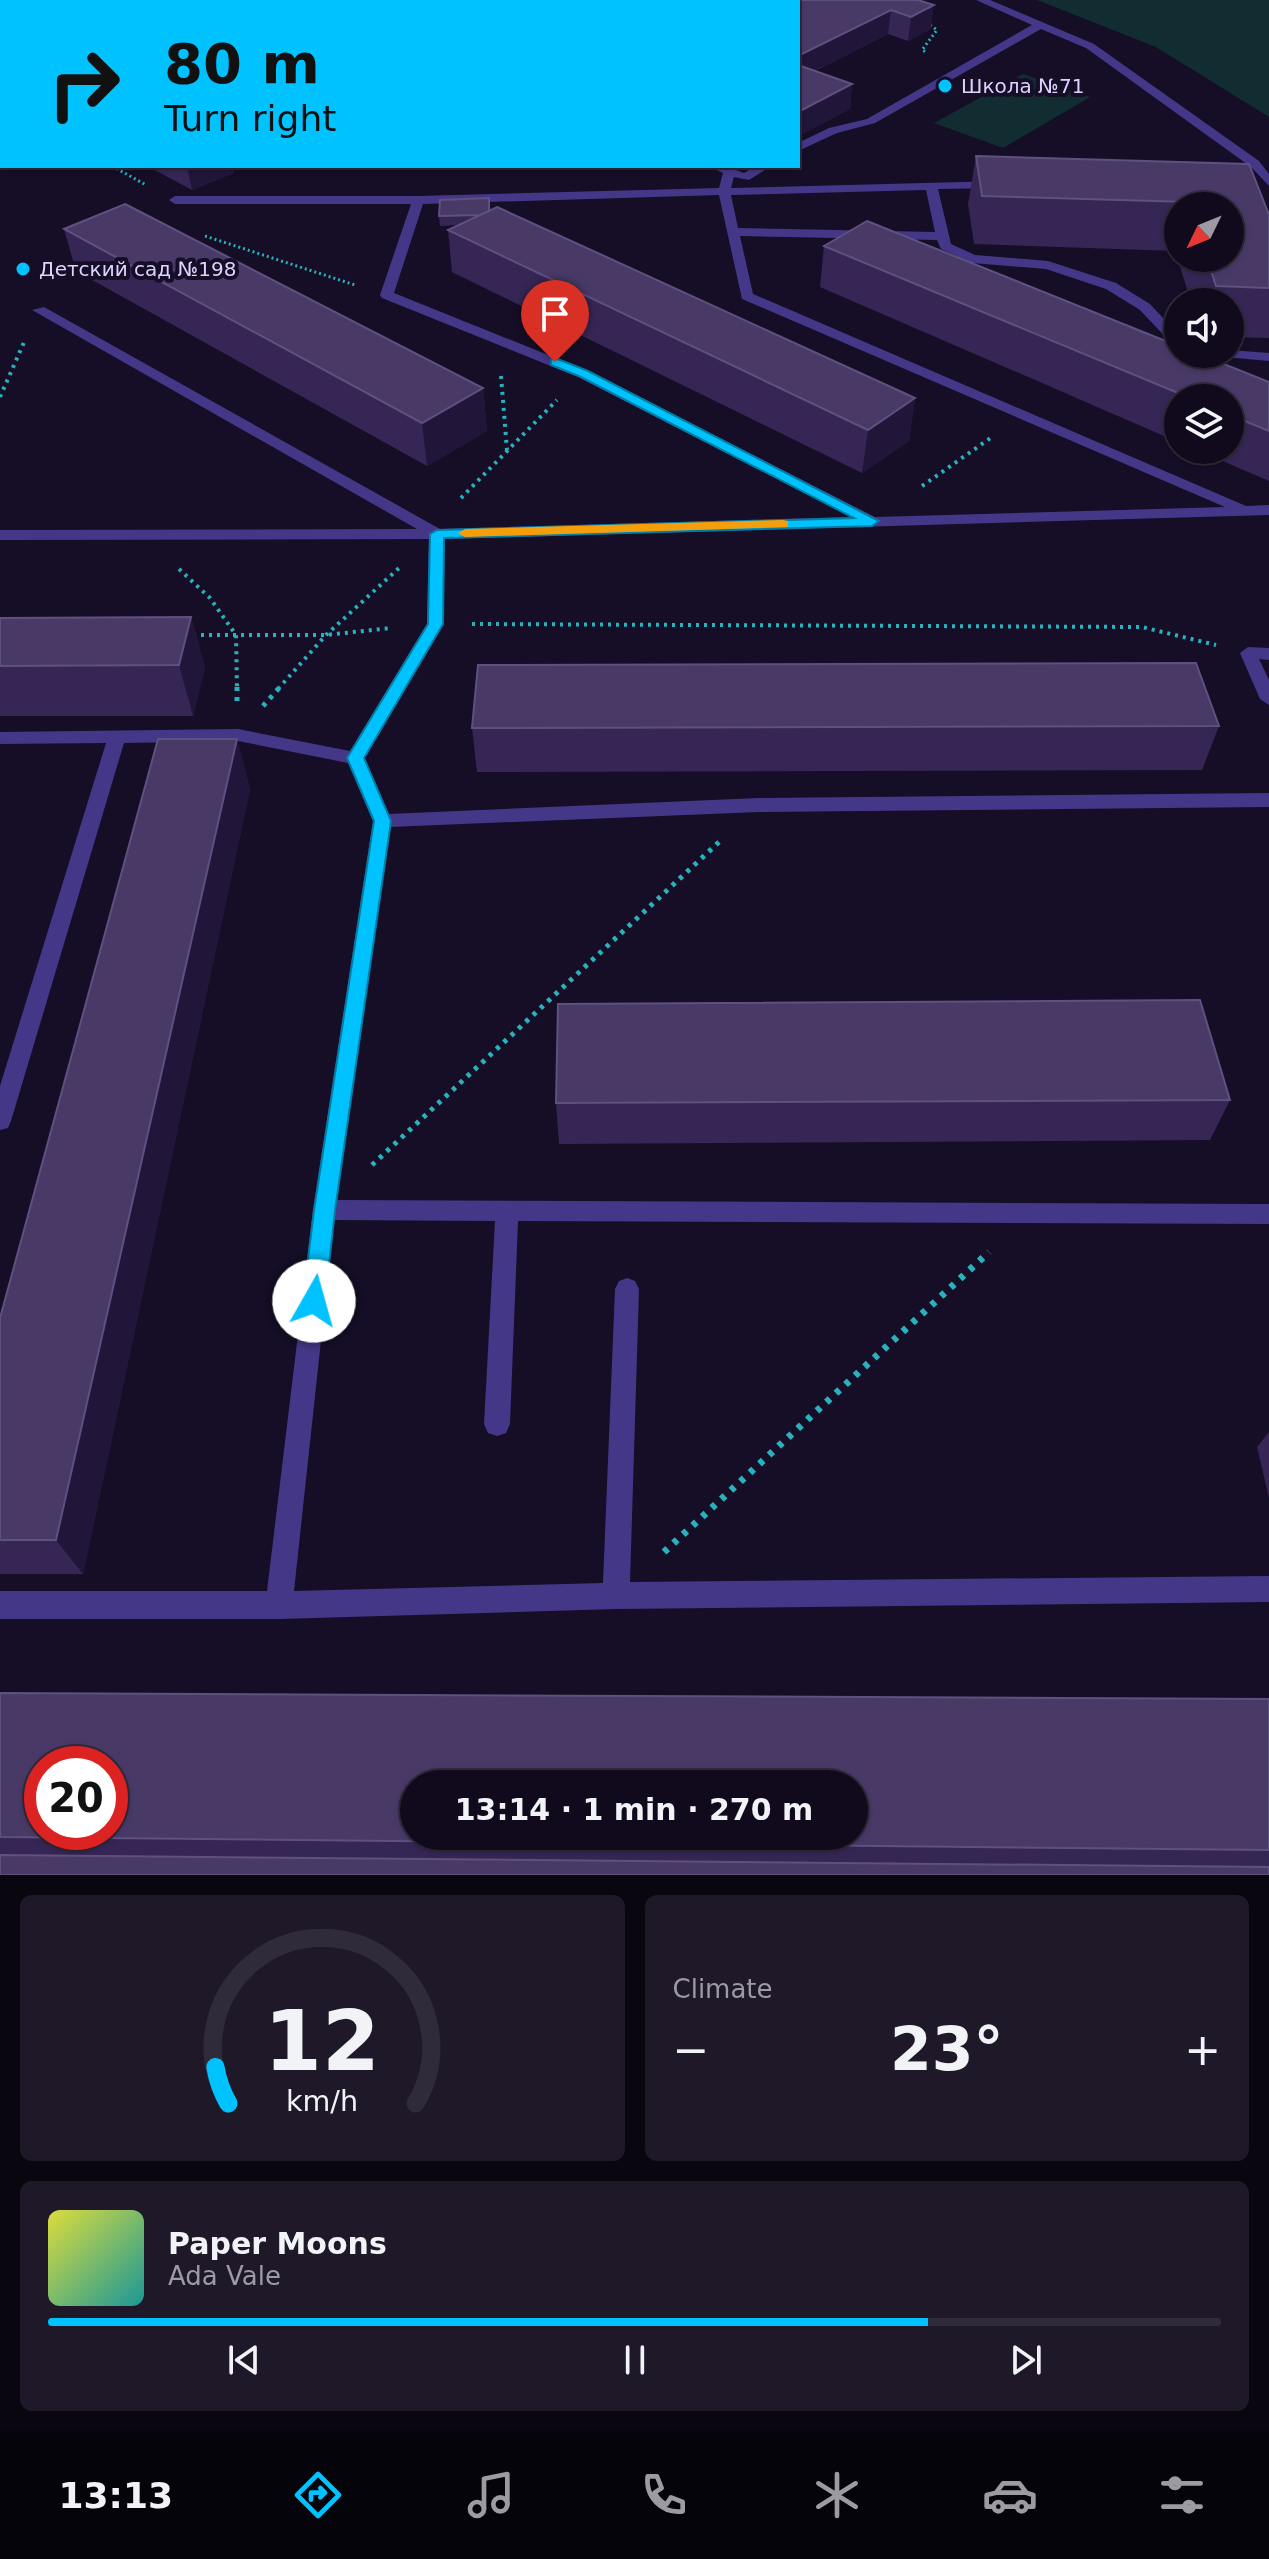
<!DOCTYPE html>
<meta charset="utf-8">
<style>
body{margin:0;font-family:"DejaVu Sans",sans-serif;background:#1e1829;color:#f1f3f6;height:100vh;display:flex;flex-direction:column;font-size:30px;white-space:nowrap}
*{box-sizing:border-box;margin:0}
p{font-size:26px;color:#9c9aa3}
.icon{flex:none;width:44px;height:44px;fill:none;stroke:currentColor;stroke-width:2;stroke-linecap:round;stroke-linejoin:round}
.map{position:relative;height:1875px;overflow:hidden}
.drawer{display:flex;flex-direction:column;gap:20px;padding:20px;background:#09060f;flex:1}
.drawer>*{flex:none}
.guide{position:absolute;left:0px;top:0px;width:800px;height:168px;box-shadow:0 2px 6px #0004,0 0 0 2px #302b3b;background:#00c2fe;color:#111;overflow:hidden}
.needle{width:52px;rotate:227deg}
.buttons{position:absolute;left:1164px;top:192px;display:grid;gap:16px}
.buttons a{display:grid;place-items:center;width:80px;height:80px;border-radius:50%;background:#100a1c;box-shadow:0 2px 6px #0004,0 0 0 2px #302b3b;font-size:40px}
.speed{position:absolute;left:24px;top:1746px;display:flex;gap:16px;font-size:40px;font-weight:700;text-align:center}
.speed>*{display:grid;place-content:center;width:104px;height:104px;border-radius:50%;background:#100a1c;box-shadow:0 2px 6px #0004,0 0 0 2px #302b3b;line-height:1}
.speed .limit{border:12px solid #d22;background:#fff;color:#111}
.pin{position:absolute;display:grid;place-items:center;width:68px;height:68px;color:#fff;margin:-82px -34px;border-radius:50% 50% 50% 0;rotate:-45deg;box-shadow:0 0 8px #0007}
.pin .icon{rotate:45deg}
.me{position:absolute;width:88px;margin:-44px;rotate:7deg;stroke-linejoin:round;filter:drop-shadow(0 0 6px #0008)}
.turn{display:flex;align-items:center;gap:28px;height:168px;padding:0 32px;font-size:36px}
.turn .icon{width:104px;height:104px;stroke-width:2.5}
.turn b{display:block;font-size:56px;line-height:68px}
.big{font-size:60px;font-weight:600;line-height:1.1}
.drawer .card{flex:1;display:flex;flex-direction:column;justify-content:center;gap:12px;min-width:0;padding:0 28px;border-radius:12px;background:#1e1829}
.drawer .dial{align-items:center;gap:0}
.dial svg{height:208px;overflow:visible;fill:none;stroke:#302b3b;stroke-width:7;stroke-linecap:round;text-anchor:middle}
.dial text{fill:#f1f3f6;stroke:none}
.song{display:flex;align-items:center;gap:24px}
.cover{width:96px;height:96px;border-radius:12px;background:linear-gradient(135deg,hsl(60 70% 55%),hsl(180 70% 35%))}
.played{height:8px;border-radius:4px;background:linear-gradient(90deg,#00c2fe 75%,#302b3b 75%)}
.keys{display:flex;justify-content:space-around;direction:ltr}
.heat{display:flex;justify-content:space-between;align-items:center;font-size:44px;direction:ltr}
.drawer .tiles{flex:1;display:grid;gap:20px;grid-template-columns:1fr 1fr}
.card:last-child{grid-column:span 2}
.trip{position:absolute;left:400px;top:1770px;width:468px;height:80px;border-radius:40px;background:#100a1c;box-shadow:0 2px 6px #0004,0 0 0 2px #302b3b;font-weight:600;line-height:80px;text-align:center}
.menu{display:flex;height:128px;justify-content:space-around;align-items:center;background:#06040b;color:#9c9aa3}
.menu .icon{width:56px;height:56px}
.menu .on{color:#00c2fe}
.menu b{font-size:36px;color:#f1f3f6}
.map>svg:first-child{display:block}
.green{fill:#112d31}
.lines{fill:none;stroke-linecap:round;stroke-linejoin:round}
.path-far3{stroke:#29b1bd;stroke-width:3;stroke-dasharray:2 3;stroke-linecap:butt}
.path-far2{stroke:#29b1bd;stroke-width:4;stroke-dasharray:3 5;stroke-linecap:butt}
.path-far1{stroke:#29b1bd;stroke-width:5;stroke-dasharray:4 6;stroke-linecap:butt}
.path{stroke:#29b1bd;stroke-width:7;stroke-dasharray:5 8;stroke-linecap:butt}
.minor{fill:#453787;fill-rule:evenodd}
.wall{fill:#362655;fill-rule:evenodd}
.shaded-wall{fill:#21153a}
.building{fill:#483967;stroke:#5f517f;stroke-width:2;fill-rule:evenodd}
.route{fill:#00c2fe;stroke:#007ea5;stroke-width:2}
.slow{fill:#f59e0b}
.poi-dot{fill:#00c2fe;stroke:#150e26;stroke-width:3}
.labels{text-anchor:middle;stroke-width:8;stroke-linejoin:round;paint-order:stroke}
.far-poi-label{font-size:20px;fill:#ded3ff;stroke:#150e26;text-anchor:start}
</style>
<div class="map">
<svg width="1269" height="1875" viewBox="0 0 1269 1875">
<rect width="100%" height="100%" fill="#150e26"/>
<path class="green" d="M1037,0H1269V117L1156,47Z
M1023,74L1090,97L1003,148L934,123Z"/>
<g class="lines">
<path class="path-far3" d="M29,0L33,2
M926,22L937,30L922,50L926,52
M112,166L146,185
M205,236L355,285"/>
<path class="path-far2" d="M501,376L507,450
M0,397L25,340
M922,486L992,437
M461,498L557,400
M179,569L210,598L236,635L237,689
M472,624L1142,627L1216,645
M193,635H326L391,628
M278,689L326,635L399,568"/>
<path class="path-far1" d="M237,687V702
M263,706L280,687
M372,1165L719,842"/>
<path class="path" d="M664,1552L989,1252"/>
<path class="minor" d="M976,0H990L1094,44L1259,161L1269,174V186L1251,167L1086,48L1041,29L875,123L837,133L798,151V143L829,128L867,119L1032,25Z
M709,166H726L744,173L756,166H771L749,180L734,177L731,188L1000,181L1002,184L996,188L938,189L951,244L975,255L1048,261L1116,283L1150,304L1178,334V346L1173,345L1140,310L1106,289L1046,269L972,263L941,249L937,240L740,236L753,294L1246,506L1269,505V515L445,539L443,624L364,758L388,814L759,798L1269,793V807L759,812L390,827L337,1200L1269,1204V1224L518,1221L510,1424L506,1433L497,1436L488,1433L484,1424L495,1221L334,1220L294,1591L603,1583L615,1289L619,1281L627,1278L635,1281L639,1289L630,1582L1269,1576V1602L616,1609L279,1619H0V1591H267L313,1210L373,821L348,763L238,741L124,743L11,1121L8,1128L0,1130V1086L106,743L0,744V732L238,729L350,751L427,624L429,539L0,540V530L417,529L32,310L44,307L440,529L852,517L578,377L382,298L380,295L411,204H175L169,200L175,196H418L719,188L723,173ZM926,190L935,232L738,228L731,195ZM719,195L742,299L1225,507L875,517L588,371L394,293L423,204Z
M1230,350L1269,353V361L1225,357L1223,354H1230Z
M1248,647L1269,648V660L1259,659L1269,680V705L1260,699L1240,653Z"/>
</g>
<path class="wall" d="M918,0L931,29L908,41L888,34L815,71L852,84L850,109L798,136V2Z
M2,60V89L0,88V61Z
M976,156L1249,164L1269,215V338L1230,337V302H1191L1175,251L974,244L968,204ZM1178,206H1230V258H1178Z
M147,166H233L234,173L192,190Z
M490,210L915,398L909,441L862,473L452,272L448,230L459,225L440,226L439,216Z
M64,229L483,388L487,431L427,466L76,271Z
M824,246L1269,382V481L1197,450H1230V398H1178V442L820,287Z
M191,617L205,667L193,716H0V618Z
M1219,726L1202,770L477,772L472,728Z
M237,739L250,789L83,1574H0V1318Z
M1230,1100L1210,1140L559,1144L556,1103Z
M1269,1432V1498L1257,1447Z
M0,1693L1269,1699V1875H0Z"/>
<path class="shaded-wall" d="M0,0H27V2H2V35L0,36Z
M934,5L931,29L908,41L911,17Z
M891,10L888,34L798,79V56Z
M852,84L850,109L798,136V112Z
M187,166H233L234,173L192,190Z
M483,388L487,431L427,466L422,423Z
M915,398L909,441L862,473L868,430Z
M191,617L205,667L193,716L179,665Z
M237,739L250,789L83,1574L56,1540Z"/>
<path class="building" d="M565,0H918L934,5L911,17L891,10L798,56V2L562,1Z
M798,65L852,84L798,112Z
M976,156L1249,164L1269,215V288L1216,286L1207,258H1230V206H1189L1188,202L982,196Z
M489,198V211L480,215L439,216L440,200Z
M125,204L483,388L422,423L64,229Z
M497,207L915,398L868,430L448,230Z
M867,221L1178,346V354H1199L1269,382V431L1230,415V398H1190L824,246Z
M191,617L179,665L0,666V618Z
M1196,663L1219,726L472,728L478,665Z
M158,739H237L56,1540H0V1318Z
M1200,1000L1230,1100L556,1103L558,1004Z
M0,1693L1269,1699V1850L0,1837ZM42,1764H110V1832H42ZM414,1784H854V1836H414Z
M0,1855L1269,1867V1875H0Z"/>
<path class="route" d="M555,358L588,371L879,521L872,526L444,538L443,624L364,758L391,821L335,1210L325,1301L322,1308L314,1311L306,1308L303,1301L314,1210L374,821L347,758L428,624L430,534L437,530L854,518L579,376L551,365V360Z"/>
<path class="slow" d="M783,520L788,521V527L465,537L458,533L465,529Z"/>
<g class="poi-dot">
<circle cx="945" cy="86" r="8"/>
<circle cx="23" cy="269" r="8"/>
</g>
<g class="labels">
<g class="far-poi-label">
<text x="961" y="93">Школа №71</text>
<text x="39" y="276">Детский сад №198</text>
</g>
</g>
</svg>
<div class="buttons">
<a><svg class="needle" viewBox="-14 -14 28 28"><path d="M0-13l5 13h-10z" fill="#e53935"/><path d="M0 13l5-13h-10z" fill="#9c9aa3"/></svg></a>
<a><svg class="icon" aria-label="sound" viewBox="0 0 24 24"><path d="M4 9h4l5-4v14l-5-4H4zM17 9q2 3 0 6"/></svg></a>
<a><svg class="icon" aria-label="layers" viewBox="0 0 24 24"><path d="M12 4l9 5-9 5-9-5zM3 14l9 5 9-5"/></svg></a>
</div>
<div class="speed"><div class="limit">20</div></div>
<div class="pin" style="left:555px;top:362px;background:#d93025"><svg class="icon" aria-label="arrive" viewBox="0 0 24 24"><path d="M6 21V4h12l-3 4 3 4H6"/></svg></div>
<svg class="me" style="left:314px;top:1301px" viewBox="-20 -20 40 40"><circle r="19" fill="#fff"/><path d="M0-13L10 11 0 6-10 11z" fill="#00c2fe"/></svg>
<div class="trip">13:14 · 1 min · 270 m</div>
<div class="guide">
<div class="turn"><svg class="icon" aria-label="right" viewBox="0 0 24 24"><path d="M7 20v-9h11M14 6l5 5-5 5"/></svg><div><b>80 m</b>Turn right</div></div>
</div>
</div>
<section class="drawer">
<div class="tiles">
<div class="card dial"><svg viewBox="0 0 100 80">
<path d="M14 69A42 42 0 1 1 86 69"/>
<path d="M14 69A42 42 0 0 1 9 55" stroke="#00c2fe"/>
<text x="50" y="56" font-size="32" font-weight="700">12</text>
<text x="50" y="72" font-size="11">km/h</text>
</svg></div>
<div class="card"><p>Climate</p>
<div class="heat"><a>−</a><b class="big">23°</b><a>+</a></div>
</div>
<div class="card">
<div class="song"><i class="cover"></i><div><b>Paper Moons</b><p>Ada Vale</p></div></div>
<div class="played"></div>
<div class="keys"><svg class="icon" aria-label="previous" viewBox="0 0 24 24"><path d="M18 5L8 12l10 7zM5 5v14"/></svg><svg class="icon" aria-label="pause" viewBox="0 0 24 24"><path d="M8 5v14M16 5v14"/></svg><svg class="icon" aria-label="next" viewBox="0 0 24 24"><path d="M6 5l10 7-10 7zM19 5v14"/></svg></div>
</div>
</div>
</section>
<nav class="menu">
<b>13:13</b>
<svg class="icon on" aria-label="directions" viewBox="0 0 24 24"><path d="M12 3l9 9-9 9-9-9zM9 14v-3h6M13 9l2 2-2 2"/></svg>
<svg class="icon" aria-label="music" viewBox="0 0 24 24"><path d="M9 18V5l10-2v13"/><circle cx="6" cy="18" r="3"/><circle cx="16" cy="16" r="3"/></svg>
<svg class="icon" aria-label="phone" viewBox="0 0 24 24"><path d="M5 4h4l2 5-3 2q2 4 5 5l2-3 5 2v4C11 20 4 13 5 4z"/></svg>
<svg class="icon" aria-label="climate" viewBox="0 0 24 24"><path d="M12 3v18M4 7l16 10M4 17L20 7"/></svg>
<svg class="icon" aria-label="car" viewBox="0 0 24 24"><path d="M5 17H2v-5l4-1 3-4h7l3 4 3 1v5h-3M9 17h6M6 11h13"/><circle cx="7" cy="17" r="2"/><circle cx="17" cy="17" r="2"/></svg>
<svg class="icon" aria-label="filters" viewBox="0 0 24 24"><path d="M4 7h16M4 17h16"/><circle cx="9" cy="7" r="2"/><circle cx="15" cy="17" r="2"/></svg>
</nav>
